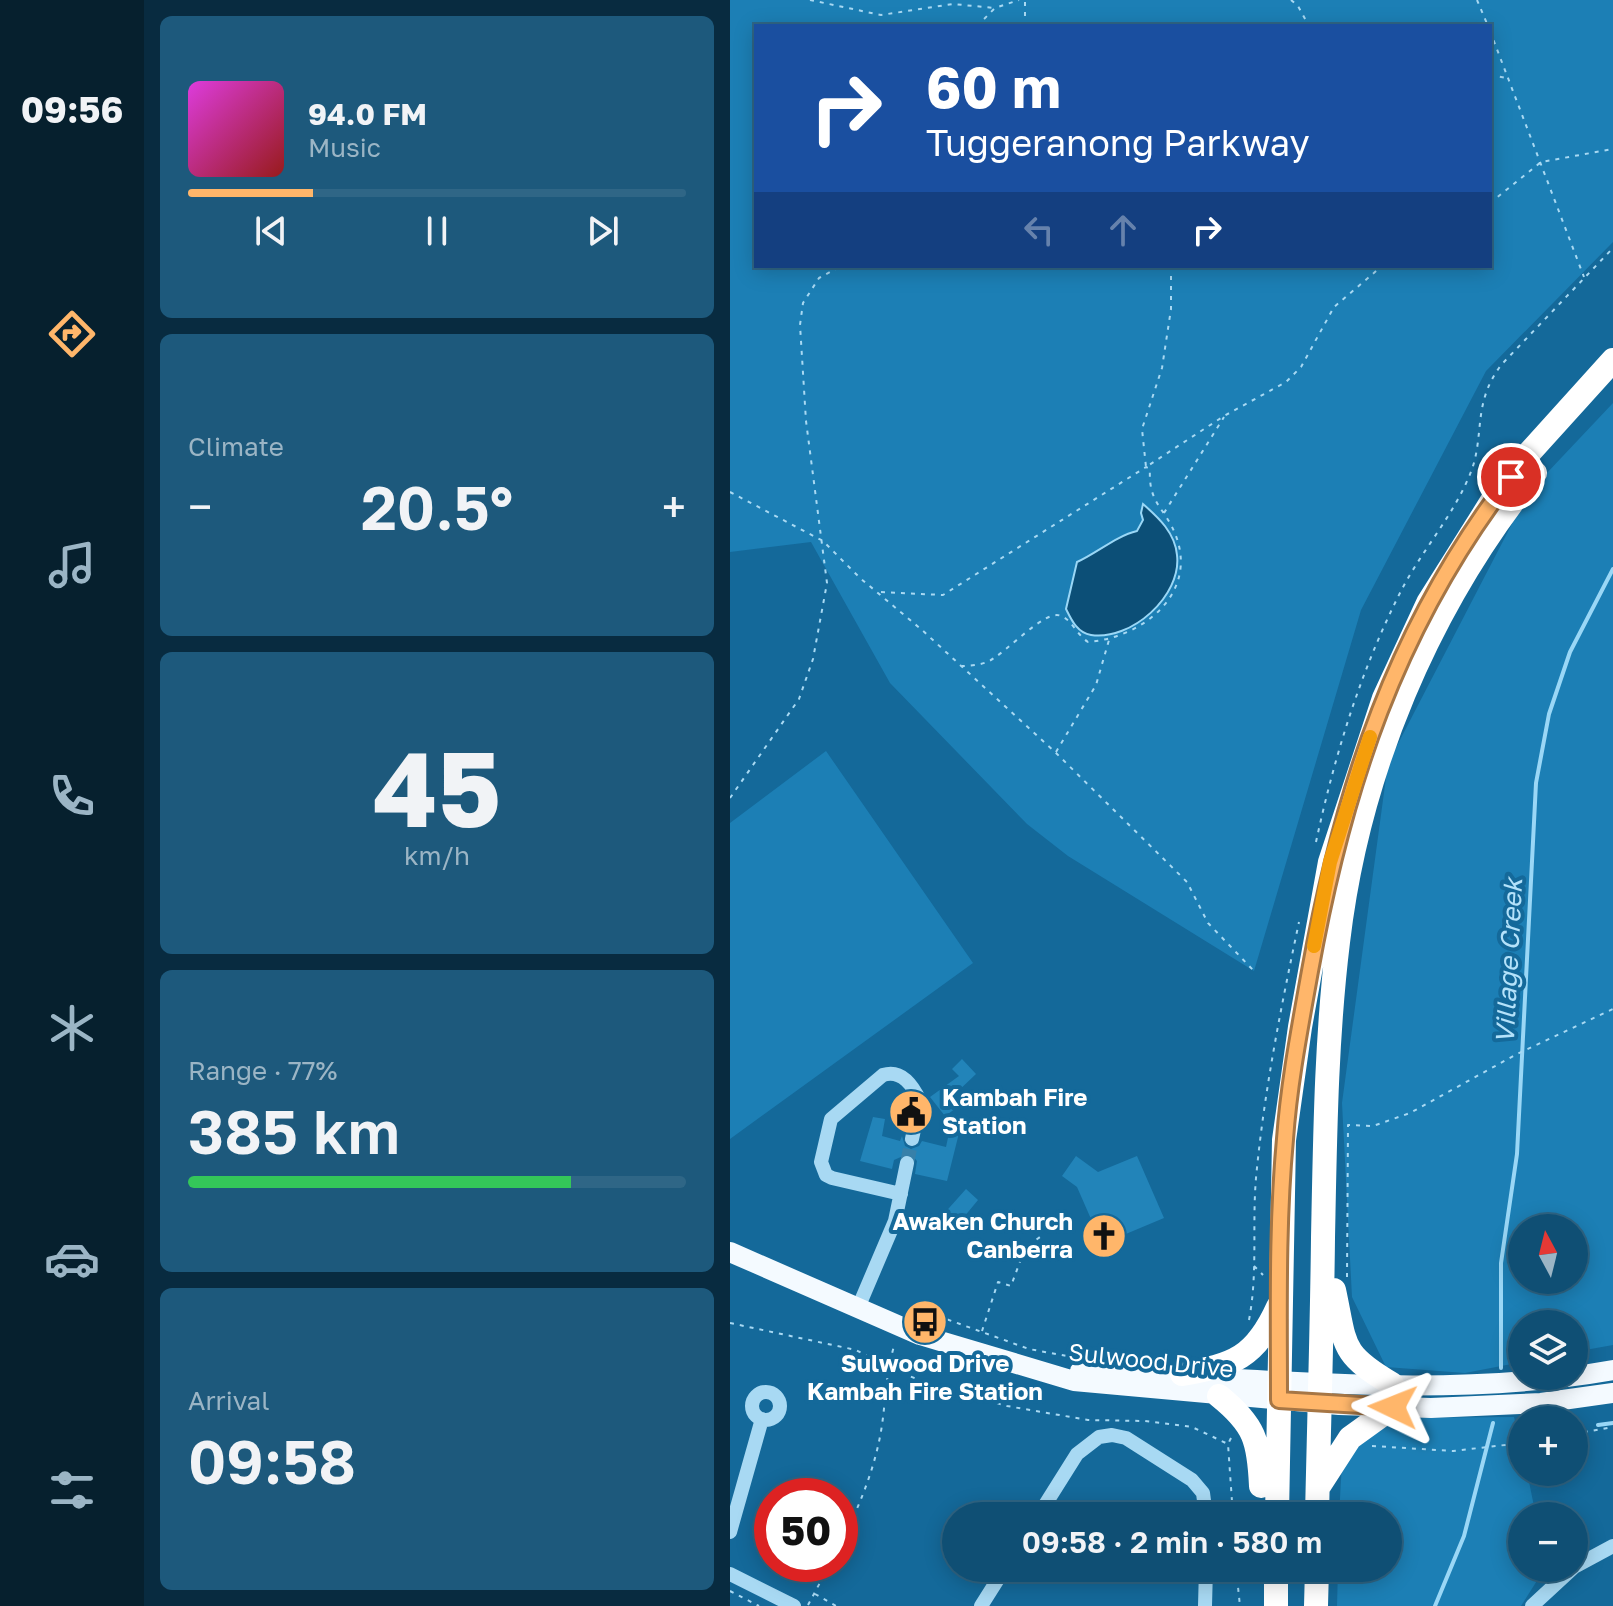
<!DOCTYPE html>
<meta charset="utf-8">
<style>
body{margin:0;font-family:"Golos Text",sans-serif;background:#1d597c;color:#f1f3f6;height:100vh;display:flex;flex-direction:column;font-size:30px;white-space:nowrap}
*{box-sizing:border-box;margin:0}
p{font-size:26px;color:#9bb5c5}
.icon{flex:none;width:44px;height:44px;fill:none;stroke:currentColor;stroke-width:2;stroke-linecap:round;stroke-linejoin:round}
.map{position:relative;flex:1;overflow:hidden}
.drawer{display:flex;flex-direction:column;gap:16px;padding:16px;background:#082b40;width:586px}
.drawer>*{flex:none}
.top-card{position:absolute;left:24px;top:24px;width:738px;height:244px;border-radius:0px;box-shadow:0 4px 20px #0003,0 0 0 2px #2f6686;background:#1a4fa0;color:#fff;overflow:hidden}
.needle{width:52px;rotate:353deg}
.controls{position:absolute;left:778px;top:1214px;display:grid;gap:16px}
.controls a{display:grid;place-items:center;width:80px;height:80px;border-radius:50%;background:#0f4f74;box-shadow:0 4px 20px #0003,0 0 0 2px #2f6686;font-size:40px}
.speed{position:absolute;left:24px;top:1478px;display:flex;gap:16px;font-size:40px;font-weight:700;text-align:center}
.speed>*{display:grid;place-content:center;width:104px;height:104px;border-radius:50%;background:#0f4f74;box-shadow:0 4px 20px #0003,0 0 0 2px #2f6686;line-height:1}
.speed .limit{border:12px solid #d22;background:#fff;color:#111}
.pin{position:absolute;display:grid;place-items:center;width:68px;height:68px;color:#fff;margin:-34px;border:4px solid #fff;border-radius:50%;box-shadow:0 2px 8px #0007}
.me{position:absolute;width:88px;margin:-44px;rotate:272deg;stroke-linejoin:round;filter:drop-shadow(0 0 6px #0008)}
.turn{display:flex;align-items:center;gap:28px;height:168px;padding:0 40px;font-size:36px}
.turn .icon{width:104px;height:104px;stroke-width:2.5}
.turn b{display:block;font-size:56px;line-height:68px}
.lanes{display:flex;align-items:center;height:76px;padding:0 40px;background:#0003;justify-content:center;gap:40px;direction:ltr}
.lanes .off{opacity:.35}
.big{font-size:60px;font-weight:600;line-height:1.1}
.drawer .card{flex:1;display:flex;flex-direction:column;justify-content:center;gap:12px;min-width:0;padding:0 28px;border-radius:12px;background:#1d597c}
.drawer .dial{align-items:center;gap:0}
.dial b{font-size:104px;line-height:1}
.song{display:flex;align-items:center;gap:24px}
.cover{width:96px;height:96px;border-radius:12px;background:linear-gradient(135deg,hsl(300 70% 55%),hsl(0 70% 35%))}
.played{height:8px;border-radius:4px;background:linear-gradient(90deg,#ffb66a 25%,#2f6686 25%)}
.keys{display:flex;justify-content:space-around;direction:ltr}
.heat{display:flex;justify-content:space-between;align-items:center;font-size:44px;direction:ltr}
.charge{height:12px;border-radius:6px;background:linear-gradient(90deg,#34c759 77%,#2f6686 0)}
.trip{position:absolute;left:212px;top:1502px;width:460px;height:80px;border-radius:40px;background:#0f4f74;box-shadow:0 4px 20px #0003,0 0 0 2px #2f6686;font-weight:600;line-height:80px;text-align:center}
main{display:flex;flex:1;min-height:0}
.tab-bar{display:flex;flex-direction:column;width:144px;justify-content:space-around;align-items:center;background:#06202e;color:#9bb5c5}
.tab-bar .icon{width:56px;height:56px}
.tab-bar .on{color:#ffb66a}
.tab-bar b{font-size:36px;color:#f1f3f6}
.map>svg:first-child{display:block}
.green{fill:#1c7fb5;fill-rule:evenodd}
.water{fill:#0c4f77;stroke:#9ad7f6;stroke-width:2}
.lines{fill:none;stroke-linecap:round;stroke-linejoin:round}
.stream{stroke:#9ad7f6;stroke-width:4}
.building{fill:#2284b9}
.minor-tunnel{stroke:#3780a9;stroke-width:14;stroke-dasharray:14 7;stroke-linecap:butt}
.path{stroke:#a8d9f3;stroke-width:2;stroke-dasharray:4 6;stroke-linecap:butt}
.minor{stroke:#a8d9f3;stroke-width:14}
.major{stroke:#f4faff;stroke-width:20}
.highway{stroke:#fff;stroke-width:24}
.route-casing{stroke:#a67645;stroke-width:20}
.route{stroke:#ffb66a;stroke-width:14}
.slow{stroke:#f59e0b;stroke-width:14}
.labels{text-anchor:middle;stroke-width:8;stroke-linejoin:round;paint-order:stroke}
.poi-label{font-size:24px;font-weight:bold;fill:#fff;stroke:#14699a;text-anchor:start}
.street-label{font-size:24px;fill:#fff;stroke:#14699a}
.water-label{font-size:26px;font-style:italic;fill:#b4e2fa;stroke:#14699a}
</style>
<main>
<nav class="tab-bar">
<b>09:56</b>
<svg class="icon on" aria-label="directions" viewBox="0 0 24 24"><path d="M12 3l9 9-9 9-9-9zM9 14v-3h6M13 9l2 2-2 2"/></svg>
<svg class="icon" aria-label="music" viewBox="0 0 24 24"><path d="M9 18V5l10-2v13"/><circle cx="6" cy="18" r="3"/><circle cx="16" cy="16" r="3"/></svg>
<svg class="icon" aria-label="phone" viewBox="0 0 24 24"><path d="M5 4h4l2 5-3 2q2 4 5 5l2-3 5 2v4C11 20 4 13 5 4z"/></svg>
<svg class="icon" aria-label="climate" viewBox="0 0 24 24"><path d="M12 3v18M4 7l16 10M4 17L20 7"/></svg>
<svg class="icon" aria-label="car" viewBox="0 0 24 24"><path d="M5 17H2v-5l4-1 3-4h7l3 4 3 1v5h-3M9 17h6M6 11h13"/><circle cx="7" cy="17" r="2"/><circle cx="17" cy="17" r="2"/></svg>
<svg class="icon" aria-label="filters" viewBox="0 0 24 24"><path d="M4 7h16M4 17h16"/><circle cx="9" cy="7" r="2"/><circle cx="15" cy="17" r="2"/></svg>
</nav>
<section class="drawer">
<div class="card">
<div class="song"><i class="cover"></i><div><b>94.0 FM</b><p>Music</p></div></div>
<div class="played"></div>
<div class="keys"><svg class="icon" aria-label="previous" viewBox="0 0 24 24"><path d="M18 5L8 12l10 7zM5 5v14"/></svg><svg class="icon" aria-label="pause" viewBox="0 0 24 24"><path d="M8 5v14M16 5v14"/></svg><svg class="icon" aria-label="next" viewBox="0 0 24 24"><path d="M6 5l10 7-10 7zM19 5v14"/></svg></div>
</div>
<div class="card"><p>Climate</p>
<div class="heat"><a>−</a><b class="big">20.5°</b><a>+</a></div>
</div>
<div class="card dial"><b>45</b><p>km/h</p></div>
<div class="card"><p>Range · 77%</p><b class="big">385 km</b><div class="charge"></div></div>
<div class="card"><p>Arrival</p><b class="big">09:58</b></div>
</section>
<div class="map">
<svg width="883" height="1606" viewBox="0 0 883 1606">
<rect width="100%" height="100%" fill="#14699a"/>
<path class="green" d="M0,0H883V242L756,371L631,610L524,971L338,856L297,824L160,683L81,542L0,552ZM26,26H760V266H26Z
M883,403V1345L844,1352V1324H792V1362L735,1373L656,1367L622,1297L612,1103L658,763L798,493ZM792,1228H844V1280H792Z
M96,751L243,963L0,1139V823Z
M784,1417L792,1451V1472H797L806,1516H792V1568H815L791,1606H607L608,1568H658V1516H609L612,1462L620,1445L662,1418Z"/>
<path class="water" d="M413,504C429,518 445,533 447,555C452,596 401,641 361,635C347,633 341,619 336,609L347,562C367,553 386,536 407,531L413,520L411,513Z"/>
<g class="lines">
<path class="stream" d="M771,1368V1263L787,1154L806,783L819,714L840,652L883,569
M868,1425L883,1423
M705,1606L734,1536L763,1423"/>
</g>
<path class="building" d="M232,1059L246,1074L225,1094L232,1104L215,1116L200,1097L229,1076L222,1069Z
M143,1117L155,1119L152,1136L170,1141L172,1136L175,1146L181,1149L189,1146L192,1141L216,1147L222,1119L240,1122L237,1135L229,1133L217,1181L185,1174L187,1161L180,1153L164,1160L162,1169L130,1161Z
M346,1156L368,1172L407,1156L434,1218L372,1244L347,1187L332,1176Z
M236,1189L248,1200L224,1229L211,1217Z"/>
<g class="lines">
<path class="minor-tunnel" d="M177,1163L182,1139"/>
<path class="path" d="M80,0L151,15L223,4L265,8
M561,0L568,6L579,26
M747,0L758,26
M247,26L265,8L289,0
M295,26V0
M760,31L854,277
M760,75L777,78
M760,203L811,162L883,149
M441,266V309L432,368L412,429L416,467L494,416L556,382L571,367L604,307L652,266
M0,492L93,541L130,578L192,630L326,753L457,882L478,923L524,971
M434,513L494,417
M151,592L213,595L416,467L420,469C418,504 435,507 446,536C468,595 411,638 358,642C347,635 342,620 331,616C315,608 276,654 257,662C249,665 240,666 232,666
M326,752L366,685L379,640
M0,798L69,699L83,659L97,583L76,421L70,325L73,303L89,278L111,266
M586,842C605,754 631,669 672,589C692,551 721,518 738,479C757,438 740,405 772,364L883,248
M524,1266L533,1275
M617,1277L618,1125L643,1126L680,1113L787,1054L883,1009
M519,1320C528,1273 522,1225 526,1178C534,1092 551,1007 569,922
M202,1321L205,1315L299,1349L342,1357
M0,1323L126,1350L157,1367L194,1382L277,1406L358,1420L415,1421L462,1427L498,1444
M252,1331L268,1282L281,1286L295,1248L310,1237
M417,1357L446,1355
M844,1434L883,1427
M501,1438L498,1444L503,1516
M642,1446L723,1451L792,1443
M110,1544C129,1508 146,1466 152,1425C156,1397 156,1371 165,1343
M506,1568L510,1606
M0,1591L29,1606
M85,1594L106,1606
M78,1605L100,1564"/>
<path class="minor" d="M171,1194L102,1178L96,1175L91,1162L101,1119L153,1075C172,1069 183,1086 190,1101L182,1139
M128,1308L165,1221L177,1163
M22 1406a14 14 0 1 1 28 0a14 14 0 1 1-28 0Z
M308,1516L347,1454L369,1437L382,1435L396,1438L462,1480L473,1493L476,1516
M0,1532L32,1419
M844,1567L883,1546
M0,1574L64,1606
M251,1606L275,1568
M475,1606L476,1568
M802,1606L843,1568"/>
<path class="major" d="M0,1252L190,1335L344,1381L609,1405L701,1408L811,1403L883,1393
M350,1371C526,1377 708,1401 883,1370"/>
<path class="highway" d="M604,1290C616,1345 609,1353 662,1384
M452,1374C504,1365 525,1358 548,1307
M489,1396C525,1425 529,1441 531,1486
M589,1486L620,1438L663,1407
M547,1516L554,1140L570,1027L600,862L654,698L698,603L762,501L799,453L883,360
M587,1516C589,1423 592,1330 593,1238C595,1139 596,1040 608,942C628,772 698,606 805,473
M546,1606V1568
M586,1606L587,1568"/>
</g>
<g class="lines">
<g class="route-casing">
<path id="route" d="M663,1407L549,1400C549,1313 547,1225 555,1139C559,1083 570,1027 580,971C613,788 666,626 781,477"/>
</g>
<use href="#route" class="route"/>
<path class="slow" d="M584,946L600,862L640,737"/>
</g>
<defs>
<g id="civic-disc" transform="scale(2.3)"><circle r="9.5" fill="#ffb66a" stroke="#14699a"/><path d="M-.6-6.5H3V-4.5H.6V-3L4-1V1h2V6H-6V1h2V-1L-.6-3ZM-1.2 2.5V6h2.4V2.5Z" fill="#111"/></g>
<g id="church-disc" transform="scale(2.3)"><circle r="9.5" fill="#ffb66a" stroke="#14699a"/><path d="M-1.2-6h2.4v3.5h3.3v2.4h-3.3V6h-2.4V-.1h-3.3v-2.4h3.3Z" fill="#111"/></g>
<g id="bus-disc" transform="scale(2.3)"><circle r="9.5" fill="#ffb66a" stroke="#14699a"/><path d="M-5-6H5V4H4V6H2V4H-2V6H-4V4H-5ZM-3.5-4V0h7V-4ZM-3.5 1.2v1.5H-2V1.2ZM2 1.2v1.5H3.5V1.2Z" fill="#111"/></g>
</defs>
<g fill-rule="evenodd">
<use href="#civic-disc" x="181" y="1112"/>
<use href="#church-disc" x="374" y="1236"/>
<use href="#bus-disc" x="195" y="1322"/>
</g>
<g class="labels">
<g class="poi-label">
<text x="212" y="1106">Kambah Fire<tspan x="212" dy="28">Station</tspan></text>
<text x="343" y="1230" text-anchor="end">Awaken Church<tspan x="343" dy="28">Canberra</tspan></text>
<text x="195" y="1372" text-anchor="middle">Sulwood Drive<tspan x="195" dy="28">Kambah Fire Station</tspan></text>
</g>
<g class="street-label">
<text transform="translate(421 1361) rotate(6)" y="8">Sulwood Drive</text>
</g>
<g class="water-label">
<text transform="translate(779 961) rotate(-87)" y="9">Village Creek</text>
</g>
</g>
</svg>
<div class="controls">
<a><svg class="needle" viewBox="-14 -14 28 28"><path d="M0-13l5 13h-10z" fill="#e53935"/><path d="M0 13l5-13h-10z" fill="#9bb5c5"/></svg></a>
<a><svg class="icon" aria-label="layers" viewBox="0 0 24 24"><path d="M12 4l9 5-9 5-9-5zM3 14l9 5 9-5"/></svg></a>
<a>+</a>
<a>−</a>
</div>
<div class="speed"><div class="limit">50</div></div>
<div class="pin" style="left:781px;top:477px;background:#d93025"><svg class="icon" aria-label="arrive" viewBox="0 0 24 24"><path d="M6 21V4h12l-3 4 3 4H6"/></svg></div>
<svg class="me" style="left:663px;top:1407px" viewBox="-20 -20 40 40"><path d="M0-17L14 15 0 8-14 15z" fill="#ffb66a" stroke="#fff" stroke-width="4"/></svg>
<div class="trip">09:58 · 2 min · 580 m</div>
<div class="top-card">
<div class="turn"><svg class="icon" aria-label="right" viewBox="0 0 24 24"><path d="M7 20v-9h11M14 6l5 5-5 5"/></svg><div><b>60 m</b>Tuggeranong Parkway</div></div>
<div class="lanes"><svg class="icon off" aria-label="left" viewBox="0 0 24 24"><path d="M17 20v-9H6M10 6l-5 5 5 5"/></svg><svg class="icon off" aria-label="ahead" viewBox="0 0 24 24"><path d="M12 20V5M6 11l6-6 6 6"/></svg><svg class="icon" aria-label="right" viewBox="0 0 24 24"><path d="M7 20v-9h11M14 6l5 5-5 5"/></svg></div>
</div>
</div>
</main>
